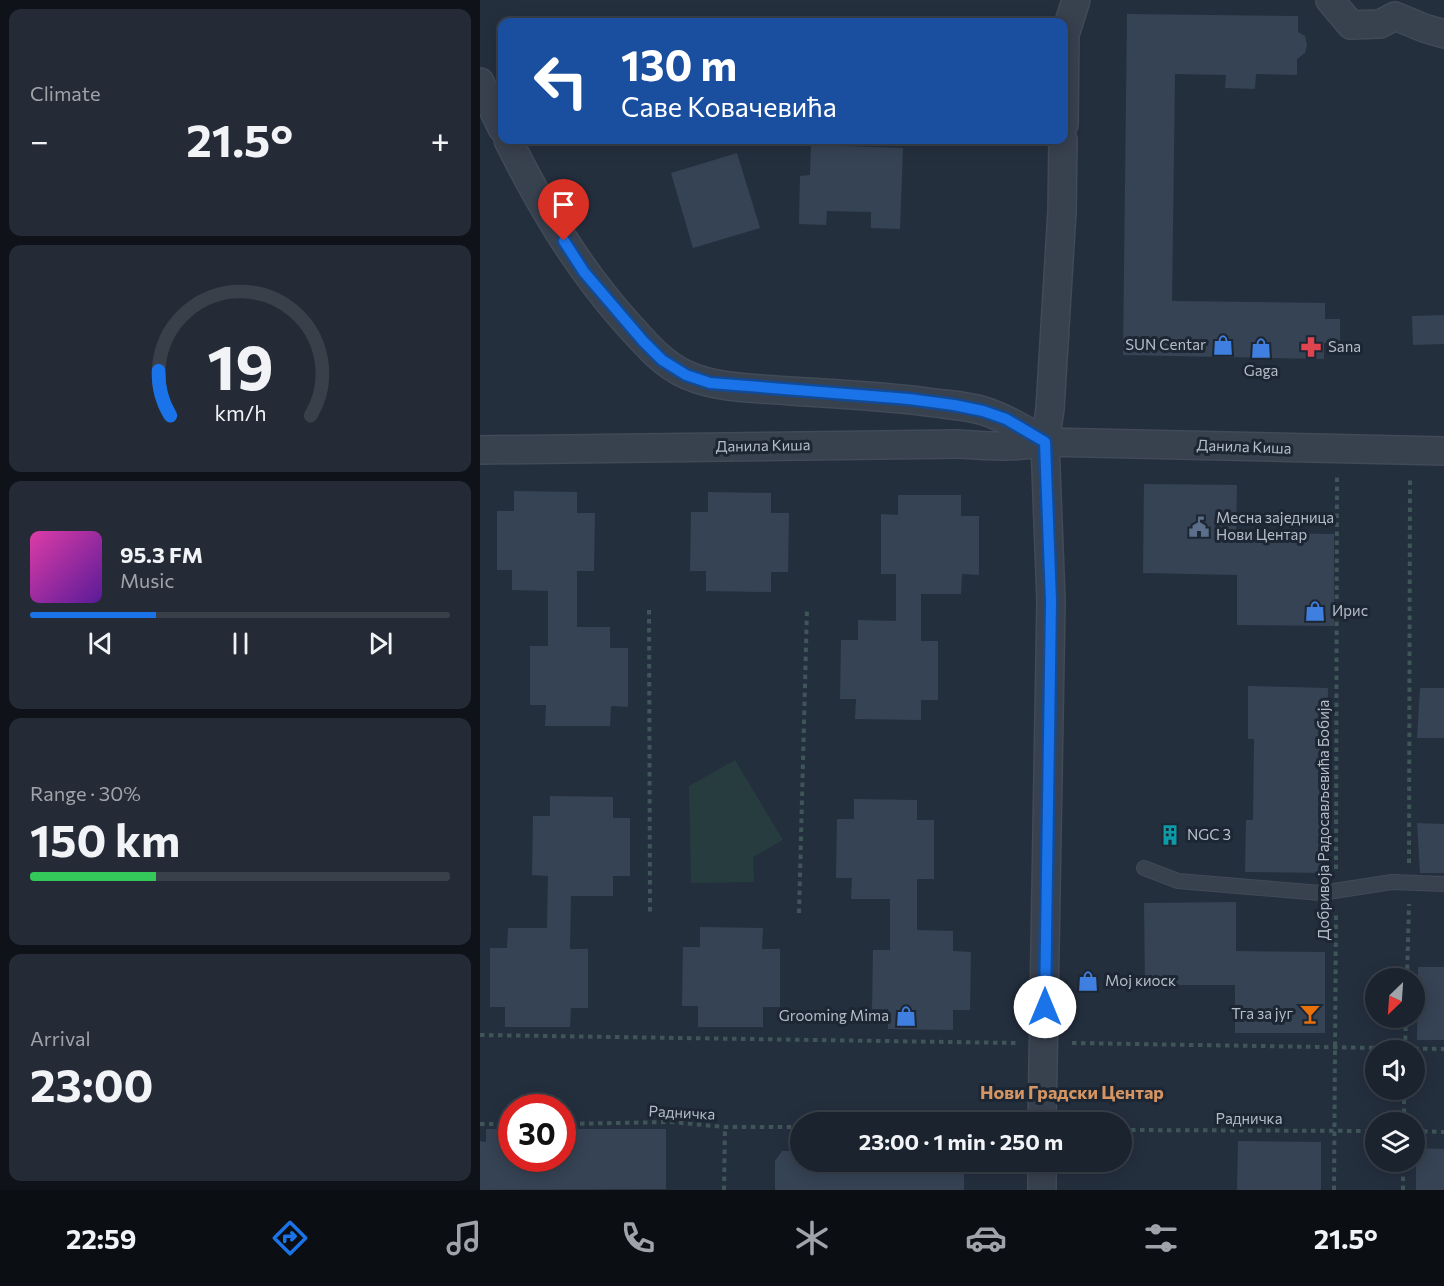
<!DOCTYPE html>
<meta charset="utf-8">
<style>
body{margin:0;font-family:Commissioner,sans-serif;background:#242b36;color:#f1f3f6;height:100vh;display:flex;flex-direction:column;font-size:22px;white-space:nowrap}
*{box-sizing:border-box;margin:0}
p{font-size:20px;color:#a0a4aa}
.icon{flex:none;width:33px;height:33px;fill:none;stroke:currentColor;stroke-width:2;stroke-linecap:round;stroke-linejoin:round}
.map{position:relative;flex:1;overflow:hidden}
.side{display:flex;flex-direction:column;gap:9px;padding:9px;background:#0f1319;width:480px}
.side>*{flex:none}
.guide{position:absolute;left:18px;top:18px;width:570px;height:126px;border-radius:12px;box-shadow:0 3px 15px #0003,0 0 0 2px #39404a;background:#1a4fa0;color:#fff;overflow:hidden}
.needle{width:39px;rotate:205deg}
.tools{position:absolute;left:885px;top:968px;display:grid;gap:12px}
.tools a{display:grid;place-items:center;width:60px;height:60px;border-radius:50%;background:#1b232e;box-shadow:0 3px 15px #0003,0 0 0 2px #39404a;font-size:30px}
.speed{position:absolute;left:18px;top:1094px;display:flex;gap:12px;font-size:30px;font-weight:700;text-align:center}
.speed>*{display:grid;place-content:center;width:78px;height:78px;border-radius:50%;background:#1b232e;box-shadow:0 3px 15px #0003,0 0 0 2px #39404a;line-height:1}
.speed .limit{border:9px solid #d22;background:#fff;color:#111}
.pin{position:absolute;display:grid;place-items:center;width:51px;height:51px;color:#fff;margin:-62px -26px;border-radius:50% 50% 50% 0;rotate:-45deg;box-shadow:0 0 6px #0007}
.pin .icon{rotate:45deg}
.me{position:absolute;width:66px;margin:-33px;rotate:0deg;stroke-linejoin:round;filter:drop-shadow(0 0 4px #0008)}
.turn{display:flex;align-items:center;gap:21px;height:126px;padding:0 24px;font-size:27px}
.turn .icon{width:78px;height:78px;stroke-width:2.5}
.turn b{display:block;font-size:42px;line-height:51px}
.big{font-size:45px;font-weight:700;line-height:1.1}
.side .widget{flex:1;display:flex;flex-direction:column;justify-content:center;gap:9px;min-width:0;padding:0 21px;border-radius:12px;background:#242b36}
.side .dial{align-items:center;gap:0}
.dial svg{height:156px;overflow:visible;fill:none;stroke:#39404a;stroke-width:7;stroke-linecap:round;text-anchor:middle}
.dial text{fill:#f1f3f6;stroke:none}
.song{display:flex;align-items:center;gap:18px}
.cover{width:72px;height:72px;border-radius:9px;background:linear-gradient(135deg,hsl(320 70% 55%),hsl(270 70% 35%))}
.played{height:6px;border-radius:3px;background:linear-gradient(90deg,#1a73e8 30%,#39404a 30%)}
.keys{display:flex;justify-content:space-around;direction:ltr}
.heat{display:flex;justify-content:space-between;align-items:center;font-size:33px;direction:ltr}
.charge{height:9px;border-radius:4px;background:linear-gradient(90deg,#34c759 30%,#39404a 0)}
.trip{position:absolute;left:310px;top:1112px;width:342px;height:60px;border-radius:30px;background:#1b232e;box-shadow:0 3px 15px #0003,0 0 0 2px #39404a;font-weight:700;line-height:60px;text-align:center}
.dock{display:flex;height:96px;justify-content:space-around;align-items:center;background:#0b0e12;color:#a0a4aa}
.dock .icon{width:42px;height:42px}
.dock .active{color:#1a73e8}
.dock b{font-size:27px;color:#f1f3f6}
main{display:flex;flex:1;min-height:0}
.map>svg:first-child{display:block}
.green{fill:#263c3f}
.building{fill:#364354}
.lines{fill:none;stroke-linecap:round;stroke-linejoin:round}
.lane-casing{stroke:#414a57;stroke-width:16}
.street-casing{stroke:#414a57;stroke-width:30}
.path{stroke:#3f5557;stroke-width:4;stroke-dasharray:4.5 4.5;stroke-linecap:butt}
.lane{stroke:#38414e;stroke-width:14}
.street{stroke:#38414e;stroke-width:27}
.route-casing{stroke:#114b97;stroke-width:15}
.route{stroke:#1a73e8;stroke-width:10}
.labels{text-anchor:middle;stroke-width:6;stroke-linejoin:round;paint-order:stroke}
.poi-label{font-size:15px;fill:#b4bcc9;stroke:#1d2633;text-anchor:start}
.street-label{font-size:15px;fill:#b4bcc9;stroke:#1d2633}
.quarter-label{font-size:18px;font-weight:bold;fill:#d59563;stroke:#1d2633}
</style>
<main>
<section class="side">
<div class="widget"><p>Climate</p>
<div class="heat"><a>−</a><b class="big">21.5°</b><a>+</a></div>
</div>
<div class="widget dial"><svg viewBox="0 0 100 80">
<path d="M14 69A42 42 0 1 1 86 69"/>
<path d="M14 69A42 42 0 0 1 8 46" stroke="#1a73e8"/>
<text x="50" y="56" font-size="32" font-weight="700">19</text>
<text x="50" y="72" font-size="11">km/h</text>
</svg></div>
<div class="widget">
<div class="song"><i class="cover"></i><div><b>95.3 FM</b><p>Music</p></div></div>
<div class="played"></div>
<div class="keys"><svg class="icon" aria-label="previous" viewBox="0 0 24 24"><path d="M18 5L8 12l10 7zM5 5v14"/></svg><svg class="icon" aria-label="pause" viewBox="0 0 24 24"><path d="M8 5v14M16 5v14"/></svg><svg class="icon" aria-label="next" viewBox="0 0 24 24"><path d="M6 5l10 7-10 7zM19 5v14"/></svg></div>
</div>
<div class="widget"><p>Range · 30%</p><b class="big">150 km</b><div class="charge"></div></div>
<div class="widget"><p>Arrival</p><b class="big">23:00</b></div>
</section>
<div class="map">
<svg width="964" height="1190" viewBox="0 0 964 1190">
<rect width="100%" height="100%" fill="#242f3e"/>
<path class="green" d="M255,760L303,840L273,857L274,882L211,883L209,786Z"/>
<path class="building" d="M647,14L818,16V32L825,36L827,45L825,53L817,59V75L776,74L775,89L745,88L746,75L695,74L692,301L845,303V319H860V343H844V359L643,355Z
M331,145L423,148L420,229L391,228V212L347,211L346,225L319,224L320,176L330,175Z
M257,153L280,228L213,248L191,173Z
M964,315V344L933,345L932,316Z
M664,484L757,485L756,533L854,534V626L757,625V575L663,573Z
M34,491L97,492V513H115L114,571H97V627H130V648H148V707L131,706L130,726H65L66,705H50V646H68V591L32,590V570H17V511H34Z
M228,492L291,493V513H309L308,572H291V592L226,591V571H210L211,512H228Z
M418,495H481V516H499V575L482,574L481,594H441V641H458V700H441V720L375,719L376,699H360L361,640H378V620L416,621V574H401V514L418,515Z
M768,686L848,688L847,739H840L839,822H845V873L765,872L766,820H773L774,739H768Z
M940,688H964V738H937Z
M70,796L133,797V818H150V876H133V896H91L90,949H108V1008H91L90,1027H25V1007H10V948H27L28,928H67L68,876L52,875L53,816H70Z
M374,799L437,800V820H454V879H437V930L473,931V951L491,952L490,1010H473V1030L408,1029V1009H392L393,950H410V899H371L372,878H356L357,819H374Z
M937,823L964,824V873H940Z
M756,902V951L845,952V1033H755V985H665L664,903Z
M220,927L283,928L282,949H300V1007H283V1027H218V1006H202L203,947H220Z
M938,967H964V1040H937Z
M6,1129H32V1158H82V1129H186V1189L0,1190V1141L6,1142Z
M758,1141L841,1142V1190H757Z
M936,1148L964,1149V1190H936Z
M302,1151H321V1161H484V1190H295V1161Z"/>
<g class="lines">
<g class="lane-casing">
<path id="lane" d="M664,868L698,881L841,893L912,882L964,884"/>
</g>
<g class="street-casing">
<path id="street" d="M850,0L871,25L900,24L915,16L944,28L964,34
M0,82L22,128
M584,124L585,35L596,0
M28,140C61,206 97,267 146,322C164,342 182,364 207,375C238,389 277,388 310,391C358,394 407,396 455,403C471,405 489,406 504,411C526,418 545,430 565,442L571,601L562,1122
M565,442L570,409L582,211L583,140
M0,450L478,444C508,446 536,448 565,442L964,451
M562,1190V1161"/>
</g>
<path class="path" d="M169,610L170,913
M929,863L930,478
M856,869L857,477
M319,913L327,609
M927,978L929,904
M0,1035L536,1043
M592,1043L964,1049
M925,1049L926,1017
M924,1122V1089
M0,1124H32
M82,1124L191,1122L245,1127H321
M642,1130L896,1131
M934,1131L964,1132
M244,1190L245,1127
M854,1190L856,912
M923,1190V1161"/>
<use href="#lane" class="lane"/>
<use href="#street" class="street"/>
</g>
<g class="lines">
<g class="route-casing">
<path id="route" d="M84,241L104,272L163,341L182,360L206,375L230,383L429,399L474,405L503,411L526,419L565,442L571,601L565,1007"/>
</g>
<use href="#route" class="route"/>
</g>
<defs>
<g id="shop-bare" transform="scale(1.62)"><path d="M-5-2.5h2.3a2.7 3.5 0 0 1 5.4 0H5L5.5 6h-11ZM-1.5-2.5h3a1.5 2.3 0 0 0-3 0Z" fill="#3f7fe0" stroke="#1d2633" stroke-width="2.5" paint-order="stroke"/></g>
<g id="pharmacy-bare" transform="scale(1.62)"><path d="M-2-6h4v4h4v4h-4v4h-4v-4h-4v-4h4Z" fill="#e0444e" stroke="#1d2633" stroke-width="2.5" paint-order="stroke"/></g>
<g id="civic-bare" transform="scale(1.62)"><path d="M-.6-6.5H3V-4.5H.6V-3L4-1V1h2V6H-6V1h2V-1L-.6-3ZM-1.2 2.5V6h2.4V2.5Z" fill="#5c6f8a" stroke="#1d2633" stroke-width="2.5" paint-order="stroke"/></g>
<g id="building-bare" transform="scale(1.62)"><path d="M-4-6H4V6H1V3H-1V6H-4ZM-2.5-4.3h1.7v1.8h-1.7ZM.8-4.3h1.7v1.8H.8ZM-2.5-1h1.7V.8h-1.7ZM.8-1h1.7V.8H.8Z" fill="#0f9aa8" stroke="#1d2633" stroke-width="2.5" paint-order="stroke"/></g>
<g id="bar-bare" transform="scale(1.62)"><path d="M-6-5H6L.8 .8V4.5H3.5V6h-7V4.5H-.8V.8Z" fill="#e8710a" stroke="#1d2633" stroke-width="2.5" paint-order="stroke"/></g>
</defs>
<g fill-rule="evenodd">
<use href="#shop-bare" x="743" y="345"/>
<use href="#pharmacy-bare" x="831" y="347"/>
<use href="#shop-bare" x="781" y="348"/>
<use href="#civic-bare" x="719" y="527"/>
<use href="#shop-bare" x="835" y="611"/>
<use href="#building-bare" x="690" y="835"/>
<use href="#shop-bare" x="608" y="981"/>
<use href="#bar-bare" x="830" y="1014"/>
<use href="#shop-bare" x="426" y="1016"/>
</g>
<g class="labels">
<g class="poi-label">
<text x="726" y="350" text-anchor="end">SUN Centar</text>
<text x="848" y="352">Sana</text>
<text x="781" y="376" text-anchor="middle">Gaga</text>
<text x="736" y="523">Месна заједница<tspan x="736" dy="17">Нови Центар</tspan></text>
<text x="852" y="616">Ирис</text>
<text x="707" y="840">NGC 3</text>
<text x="625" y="986">Мој киоск</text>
<text x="813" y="1019" text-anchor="end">Тга за југ</text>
<text x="409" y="1021" text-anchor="end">Grooming Mima</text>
</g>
<g class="street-label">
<text transform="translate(283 446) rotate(-1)" y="5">Данила Киша</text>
<text transform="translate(764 447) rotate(2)" y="5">Данила Киша</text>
<text transform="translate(844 820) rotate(-90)" y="5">Добривоја Радосављевића Бобија</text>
<text transform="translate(202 1113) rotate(3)" y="5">Радничка</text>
<text x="769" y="1124">Радничка</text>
</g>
<g class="quarter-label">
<text x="592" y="1099">Нови Градски Центар</text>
</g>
</g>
</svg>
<div class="tools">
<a><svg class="needle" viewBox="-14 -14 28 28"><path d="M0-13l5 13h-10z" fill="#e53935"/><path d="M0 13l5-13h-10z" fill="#a0a4aa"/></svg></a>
<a><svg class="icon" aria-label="sound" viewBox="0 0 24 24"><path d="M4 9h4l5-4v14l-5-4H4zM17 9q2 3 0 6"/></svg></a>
<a><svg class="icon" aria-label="layers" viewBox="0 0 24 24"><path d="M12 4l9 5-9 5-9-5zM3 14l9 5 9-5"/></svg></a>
</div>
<div class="speed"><div class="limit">30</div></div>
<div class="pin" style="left:84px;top:241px;background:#d93025"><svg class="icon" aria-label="arrive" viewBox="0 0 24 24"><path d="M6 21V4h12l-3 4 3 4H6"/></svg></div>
<svg class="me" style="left:565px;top:1007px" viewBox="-20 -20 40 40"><circle r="19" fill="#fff"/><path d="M0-13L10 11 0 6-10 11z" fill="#1a73e8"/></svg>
<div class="trip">23:00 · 1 min · 250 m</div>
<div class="guide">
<div class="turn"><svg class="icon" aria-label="left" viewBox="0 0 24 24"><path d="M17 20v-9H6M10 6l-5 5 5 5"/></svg><div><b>130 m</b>Саве Ковачевића</div></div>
</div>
</div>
</main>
<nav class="dock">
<b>22:59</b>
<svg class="icon active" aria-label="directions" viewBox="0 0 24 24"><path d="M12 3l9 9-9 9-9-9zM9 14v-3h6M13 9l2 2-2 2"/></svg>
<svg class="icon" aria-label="music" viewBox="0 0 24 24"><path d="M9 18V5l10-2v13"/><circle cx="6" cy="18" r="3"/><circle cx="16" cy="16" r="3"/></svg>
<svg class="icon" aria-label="phone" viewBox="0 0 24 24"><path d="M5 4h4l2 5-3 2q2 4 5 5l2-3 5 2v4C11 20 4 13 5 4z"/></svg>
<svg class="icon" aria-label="climate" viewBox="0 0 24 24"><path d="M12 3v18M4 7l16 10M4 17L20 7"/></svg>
<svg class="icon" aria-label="car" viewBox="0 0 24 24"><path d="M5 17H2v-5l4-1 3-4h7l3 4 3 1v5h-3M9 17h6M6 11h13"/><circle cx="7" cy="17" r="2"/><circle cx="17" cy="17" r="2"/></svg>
<svg class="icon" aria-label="filters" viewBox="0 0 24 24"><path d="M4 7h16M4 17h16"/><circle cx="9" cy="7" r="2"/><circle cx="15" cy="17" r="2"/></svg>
<b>21.5°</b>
</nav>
